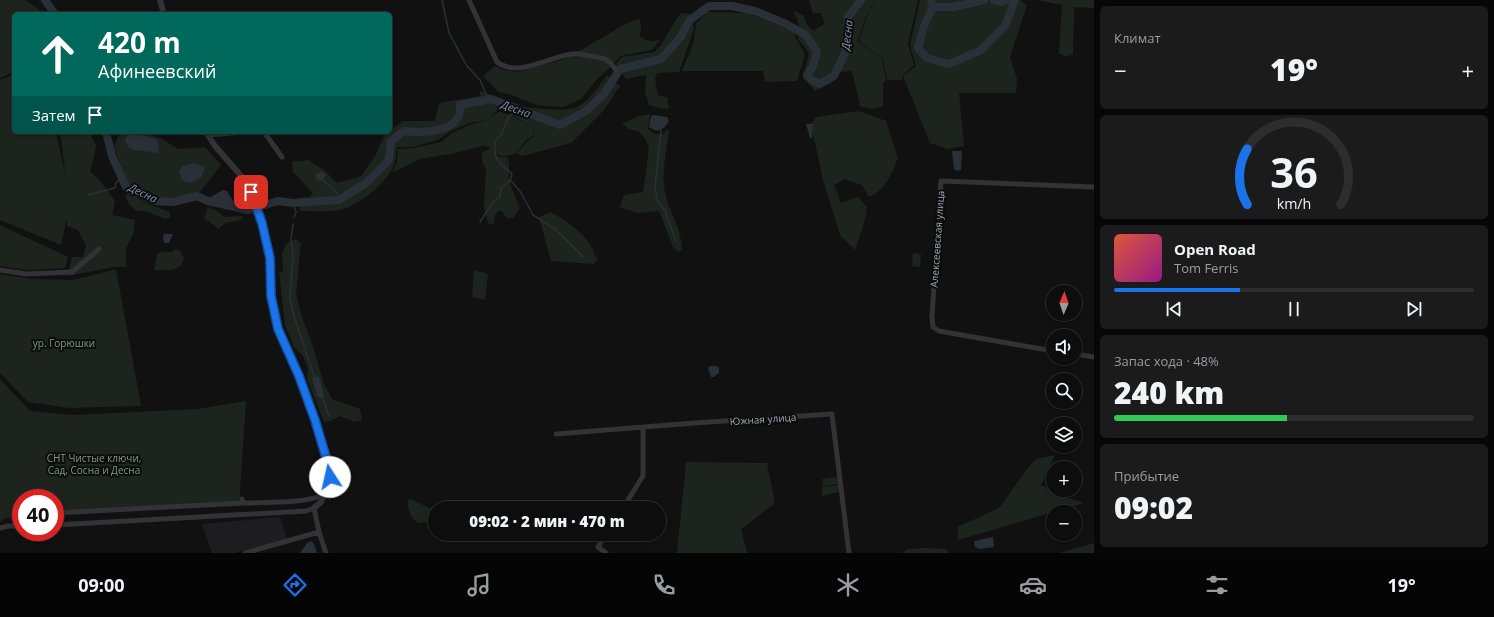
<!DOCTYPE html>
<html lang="ru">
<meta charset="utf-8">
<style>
body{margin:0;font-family:"Open Sans",sans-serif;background:#1b1b1c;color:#f1f3f6;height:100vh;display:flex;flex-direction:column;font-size:15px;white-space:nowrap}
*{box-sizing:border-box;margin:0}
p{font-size:13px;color:#9a9c9e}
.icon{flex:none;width:22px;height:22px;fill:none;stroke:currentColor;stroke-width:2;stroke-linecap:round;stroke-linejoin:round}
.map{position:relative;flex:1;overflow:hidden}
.sheet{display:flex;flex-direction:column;gap:6px;padding:6px;background:#070708;width:400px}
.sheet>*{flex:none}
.hud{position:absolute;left:12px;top:12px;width:380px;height:122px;border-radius:6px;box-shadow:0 2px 6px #0003,0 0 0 1px #2d2d2e;background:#00695c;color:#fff;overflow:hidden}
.needle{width:26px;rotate:2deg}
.tools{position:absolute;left:1046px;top:285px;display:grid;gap:8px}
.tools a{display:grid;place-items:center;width:36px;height:36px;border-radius:50%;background:#0d0d0e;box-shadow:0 2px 6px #0003,0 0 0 1px #2d2d2e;font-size:20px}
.speed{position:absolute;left:12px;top:489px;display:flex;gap:8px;font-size:20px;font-weight:700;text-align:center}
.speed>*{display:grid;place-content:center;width:52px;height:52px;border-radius:50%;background:#0d0d0e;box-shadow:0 2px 6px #0003,0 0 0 1px #2d2d2e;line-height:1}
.speed .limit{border:6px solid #d22;background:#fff;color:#111}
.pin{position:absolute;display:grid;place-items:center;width:34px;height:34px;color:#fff;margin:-17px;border-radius:8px;box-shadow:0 2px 6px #0006}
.me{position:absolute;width:44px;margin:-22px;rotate:350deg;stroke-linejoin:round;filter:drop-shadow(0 0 3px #0008)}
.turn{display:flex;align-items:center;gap:14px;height:84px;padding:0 20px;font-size:18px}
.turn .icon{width:52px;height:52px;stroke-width:2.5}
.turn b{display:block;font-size:28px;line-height:34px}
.then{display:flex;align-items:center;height:38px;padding:0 20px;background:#0003;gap:8px;font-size:15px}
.big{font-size:30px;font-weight:800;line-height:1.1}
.sheet .tile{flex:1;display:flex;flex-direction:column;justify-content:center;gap:6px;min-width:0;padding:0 14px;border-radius:6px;background:#1b1b1c}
.sheet .dial{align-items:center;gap:0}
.dial svg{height:104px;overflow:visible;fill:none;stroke:#2d2d2e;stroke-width:7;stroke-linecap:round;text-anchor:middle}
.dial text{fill:#f1f3f6;stroke:none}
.song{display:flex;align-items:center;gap:12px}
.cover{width:48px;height:48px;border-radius:6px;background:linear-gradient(135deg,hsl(10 70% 55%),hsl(310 70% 35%))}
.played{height:4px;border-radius:2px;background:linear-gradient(90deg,#1a73e8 35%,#2d2d2e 35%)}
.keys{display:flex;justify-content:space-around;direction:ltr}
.heat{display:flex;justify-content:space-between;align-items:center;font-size:22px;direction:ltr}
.charge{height:6px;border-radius:3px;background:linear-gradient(90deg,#34c759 48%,#2d2d2e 0)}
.trip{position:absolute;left:428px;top:501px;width:238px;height:40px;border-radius:20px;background:#0d0d0e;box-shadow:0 2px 6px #0003,0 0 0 1px #2d2d2e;font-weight:800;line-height:40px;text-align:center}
.dock{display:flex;height:64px;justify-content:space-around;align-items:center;background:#050506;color:#9a9c9e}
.dock .icon{width:28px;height:28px}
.dock .current{color:#1a73e8}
.dock b{font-size:18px;color:#f1f3f6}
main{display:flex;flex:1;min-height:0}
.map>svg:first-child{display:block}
.built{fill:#1d1d1f}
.green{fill:#1d241e}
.water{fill:#2a3037}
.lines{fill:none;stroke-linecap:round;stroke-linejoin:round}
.stream{stroke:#2a3037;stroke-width:1.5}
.river{stroke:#2a3037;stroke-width:8}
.minor{stroke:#323237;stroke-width:5}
.tertiary{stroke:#323237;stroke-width:6}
.route-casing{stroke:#114b97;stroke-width:10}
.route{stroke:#1a73e8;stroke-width:7}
.labels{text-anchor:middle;stroke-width:4;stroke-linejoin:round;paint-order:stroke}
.street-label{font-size:10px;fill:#a2a6b2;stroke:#0c0c0d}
.park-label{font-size:10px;fill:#7a9c7f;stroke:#0c0c0d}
.water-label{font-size:11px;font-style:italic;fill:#7a91ac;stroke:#0c0c0d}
</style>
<main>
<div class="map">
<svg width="1094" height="553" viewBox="0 0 1094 553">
<rect width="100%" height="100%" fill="#111112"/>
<path class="built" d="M280,517L287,539L234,553H212L202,524Z"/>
<path class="green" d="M0,0H25L46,14H14V72L0,78Z
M809,0H872L873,2V0H918L908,44L914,65L902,76L903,80H887L883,58L859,42L866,18L874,2L865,18L858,42L882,58L886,80L883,84V107L872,109L860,106L852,71L840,72L832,83L815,91L803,78L809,53L798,39L799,25L794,11L804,16L807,25L813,31L825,23L820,13H813Z
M920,0H1020L1027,5L1010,57L1017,79L1016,93H959L964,146L948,149L930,143L903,76L916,66L910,45Z
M1036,0H1094V8L1074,7L1073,54L1066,57L1059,53L1062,5Z
M708,12L748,13L795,32L796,39L805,54L797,81L765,82L763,71H682L694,42L696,23Z
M682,13L691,14L694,29L679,72L657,73L655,79L658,95L667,98L669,109L658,108L649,105L645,92L646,75L626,79L616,64L621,57L654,52L661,45L678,16Z
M639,19L641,25L640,36C648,42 654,43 662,38L652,50L620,56L610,68L597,79L581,99L564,107L536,105L512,95L499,92L483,76L495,66L504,70L517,72L552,63L567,58L629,22Z
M14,75V132H56L66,178L60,132H89L96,145L94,158L90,171L100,181L115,201L112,215L135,220L133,235L126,248V267H114L67,276L72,257H83L86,246L78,230L67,226V218L61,245L0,220V80Z
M607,75L620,86L604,110L571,143L522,156L516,153C524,147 526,141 534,136L533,129L513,115L523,107C537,108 567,113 579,106C588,101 601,84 607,75Z
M480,91L519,105L511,112L499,109L487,120L469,123L451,131L438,140L412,147H397C396,153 396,160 394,165C386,184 360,205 340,210C330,212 311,211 300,211L297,198L309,197L313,193L293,172L292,162L309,160L325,171L337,183L361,176L375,156L384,136L403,121H435L439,103L480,96Z
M499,111L513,116L533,129V136C517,143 524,157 500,156L495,151L499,157H507C511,166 508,168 509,177C510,187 516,198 520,208L513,218H507L501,210L496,213L493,225L488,223L484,207L486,169L482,161V153L491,147L482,146L456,153L420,159L392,173L397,162L398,149L413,148L441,142L452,133L470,125L487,120Z
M859,111L886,121L898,158C892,173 885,191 869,197L862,185L844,179L834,185L841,203L858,197L867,207C866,222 859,236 855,250L840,235L823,180L811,124L816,117Z
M650,114L648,129L654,134H663L669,129C667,150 660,176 666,197C671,215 682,231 682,250L678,252L673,247L659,211L637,213L620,207L624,195L643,192L649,148L645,138L638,131L630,130L622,124L639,116Z
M120,132H142L160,138L178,149L205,147L221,165L200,192L172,200L154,199L128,185L114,147Z
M128,192L148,204L170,212V218L165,219L145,211H136L129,204L125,196Z
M208,207L215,210L225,217L243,216L242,220L225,223L219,229L204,218Z
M550,212C563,218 584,233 591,246C594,251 594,255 598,260L593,264L551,261L539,217Z
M0,225L68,257L65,268L27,270L0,266Z
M295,239L301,243L296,294L301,314L313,347L324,384L332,399L360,409L362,420L354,422L340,416L330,421L324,422L307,379L308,369L303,356L294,347L285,325L279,272H283L282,253L286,244Z
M176,249L181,252L184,258C181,273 165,270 154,270L157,254L163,252H171Z
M913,253L921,254L920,267L912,266Z
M116,269L141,406L69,408L28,402L0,373V274L31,279L74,280Z
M474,270L488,274L485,300L472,297Z
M0,379L30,411L73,415L198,409L246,401L239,505L55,515V498H21V517L6,518L0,522Z
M1055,455L1041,485L1066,497L1084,503L958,540V527L999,508L1029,466L1036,459Z
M686,462L767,463L775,503L741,529L747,553H677Z
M837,477L838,484L823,486L822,479Z
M839,485V492L822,496V487Z
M409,498L429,508L451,504L452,508H435V515L433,516L434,520C431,521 426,523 422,523C410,523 406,506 409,498Z
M1094,543V553H1060Z
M925,548L947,549L948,553H902L908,549Z"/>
<path class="water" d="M654,115L667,117L669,121C664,130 658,134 649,127L651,116Z
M806,124H813L812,138H810Z
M128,133L147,136L158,140L159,153L135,150L128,147L125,140Z
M952,151H962L961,170L957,171L954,169Z
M195,163L205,167C203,183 181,190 179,171L183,166Z
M322,172L326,175L323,180L319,181L316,179V174Z
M223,190L227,191L234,202L245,209L207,199Z
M164,234H173L169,243H165L163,240Z
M710,366H717L719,368V373L714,377H711L708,368Z
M319,376L324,396L321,398L317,396L312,378Z
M993,537L994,547L980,549L975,547L974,541Z
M311,541L314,544L317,553H300L307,543Z"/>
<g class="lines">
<path class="stream" d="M442,0L449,33L467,66L480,80L489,101
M661,131L655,186L657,200L665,211L676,241
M323,180L342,198
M511,181L520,191L533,215L555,229L583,257
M88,195L115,188L116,183L122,177
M293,203L296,212L294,217
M480,222L493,202L500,197L501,188L510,181L512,174C498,160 494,165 495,141L501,135L509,116L519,110
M293,224L291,240L293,255L290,298L294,316L315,379
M322,397L329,416"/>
<path class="river" d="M45,0L55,14
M931,0L933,7L924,26L918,48L927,58L949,64L981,50L1005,26L1015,0
M994,0L1001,2L1008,0
M933,7H953L984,0
M106,132L112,156L126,187L154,201L173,202L197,196L208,201L248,210L278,201L293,203L339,200L366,183L389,160L391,141L404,131C420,133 452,133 459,115C460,112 460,108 460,105L491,99L560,125L586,111L604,94L620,69L661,59L680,38L690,20L709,6H732L755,11L786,24L806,35L817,52L813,66L807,75L812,80L819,84L834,76L845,53L848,28V17L861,0"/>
<path class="minor" d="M469,0L497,62C518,78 548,57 572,54C577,53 584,55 590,56C604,58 608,58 616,70
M264,132L282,157
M208,135L244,132
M0,270L27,274L72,272L99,249
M1053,351L939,331L933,327L932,316L941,181L1094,187
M1075,354L1094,357
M556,434L694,423L832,414L849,553
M242,499L243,503C270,502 299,504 325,495
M623,508L643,476V428
M17,511L21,514
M55,513L243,503
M55,525L306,511L314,508L319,532L245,553
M0,528L8,526H21
M319,532L326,553
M606,553L598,547L606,534"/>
<path class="tertiary" d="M160,0L164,14
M206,132L215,146L243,178L251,192L262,223L270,258L271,296L278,329L299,377L315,419L328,464L329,477L327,490L321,502L314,508"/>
</g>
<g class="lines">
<g class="route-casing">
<path id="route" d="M251,192L262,223L270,258L271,296L278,329L299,376L315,420L328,464L330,477"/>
</g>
<use href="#route" class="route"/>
</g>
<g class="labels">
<g class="street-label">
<text transform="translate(937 239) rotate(-86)" y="4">Алексеевская улица</text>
<text transform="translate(763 419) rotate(-4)" y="4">Южная улица</text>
</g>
<g class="park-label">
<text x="64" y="347">ур. Горюшки</text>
<text x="94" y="462">СНТ Чистые ключи,<tspan x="94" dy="12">Сад, Сосна и Десна</tspan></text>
</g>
<g class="water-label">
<text transform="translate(847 35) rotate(-83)" y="4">Десна</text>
<text transform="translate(516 109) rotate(20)" y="4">Десна</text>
<text transform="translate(143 193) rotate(26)" y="4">Десна</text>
</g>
</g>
</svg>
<div class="tools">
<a><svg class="needle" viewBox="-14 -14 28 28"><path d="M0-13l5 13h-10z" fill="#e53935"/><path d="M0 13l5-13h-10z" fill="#9a9c9e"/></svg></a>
<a><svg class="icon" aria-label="sound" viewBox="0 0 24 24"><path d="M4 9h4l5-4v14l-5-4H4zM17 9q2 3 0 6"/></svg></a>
<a><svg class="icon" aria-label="search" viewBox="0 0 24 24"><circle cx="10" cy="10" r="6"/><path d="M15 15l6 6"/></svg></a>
<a><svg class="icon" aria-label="layers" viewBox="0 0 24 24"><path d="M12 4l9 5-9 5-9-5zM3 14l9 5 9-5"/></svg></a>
<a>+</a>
<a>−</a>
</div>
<div class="speed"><div class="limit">40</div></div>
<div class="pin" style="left:251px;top:192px;background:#d93025"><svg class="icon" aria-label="arrive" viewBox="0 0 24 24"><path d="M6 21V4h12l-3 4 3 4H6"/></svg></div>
<svg class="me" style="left:330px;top:477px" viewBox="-20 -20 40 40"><circle r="19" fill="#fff"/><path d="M0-13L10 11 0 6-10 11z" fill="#1a73e8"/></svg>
<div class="trip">09:02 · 2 мин · 470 m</div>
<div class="hud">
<div class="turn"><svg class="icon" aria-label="ahead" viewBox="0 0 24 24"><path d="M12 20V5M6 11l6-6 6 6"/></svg><div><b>420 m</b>Афинеевский</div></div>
<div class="then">Затем<svg class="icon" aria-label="arrive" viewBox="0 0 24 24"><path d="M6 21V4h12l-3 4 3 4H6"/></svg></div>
</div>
</div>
<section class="sheet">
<div class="tile"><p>Климат</p>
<div class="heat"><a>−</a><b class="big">19°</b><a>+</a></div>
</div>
<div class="tile dial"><svg viewBox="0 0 100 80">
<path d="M14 69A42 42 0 1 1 86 69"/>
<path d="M14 69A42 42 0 0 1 14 26" stroke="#1a73e8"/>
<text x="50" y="56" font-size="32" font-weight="700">36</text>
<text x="50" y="72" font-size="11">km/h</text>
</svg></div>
<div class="tile">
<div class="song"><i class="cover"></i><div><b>Open Road</b><p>Tom Ferris</p></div></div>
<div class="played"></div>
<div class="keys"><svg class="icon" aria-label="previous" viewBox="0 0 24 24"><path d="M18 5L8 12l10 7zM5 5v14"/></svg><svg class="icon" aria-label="pause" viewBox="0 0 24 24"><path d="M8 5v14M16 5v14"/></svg><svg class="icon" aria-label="next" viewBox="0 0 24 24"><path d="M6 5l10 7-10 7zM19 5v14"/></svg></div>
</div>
<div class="tile"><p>Запас хода · 48%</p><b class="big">240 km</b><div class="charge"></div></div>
<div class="tile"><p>Прибытие</p><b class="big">09:02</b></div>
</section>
</main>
<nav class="dock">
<b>09:00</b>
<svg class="icon current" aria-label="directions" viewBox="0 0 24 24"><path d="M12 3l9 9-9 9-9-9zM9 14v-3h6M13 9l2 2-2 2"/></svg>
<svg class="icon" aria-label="music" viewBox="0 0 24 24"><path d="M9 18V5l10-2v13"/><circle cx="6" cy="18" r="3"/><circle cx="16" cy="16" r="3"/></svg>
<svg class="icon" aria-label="phone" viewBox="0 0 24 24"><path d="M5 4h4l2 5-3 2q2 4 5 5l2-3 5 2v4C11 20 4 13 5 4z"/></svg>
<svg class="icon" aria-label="climate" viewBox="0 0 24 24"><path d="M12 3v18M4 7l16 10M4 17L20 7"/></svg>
<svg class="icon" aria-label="car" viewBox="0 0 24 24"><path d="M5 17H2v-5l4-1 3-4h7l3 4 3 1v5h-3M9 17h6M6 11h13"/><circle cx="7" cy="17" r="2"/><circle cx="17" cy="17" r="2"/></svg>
<svg class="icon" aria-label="filters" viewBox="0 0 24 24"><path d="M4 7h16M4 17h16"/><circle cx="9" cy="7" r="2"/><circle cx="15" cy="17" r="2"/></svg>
<b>19°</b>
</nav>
